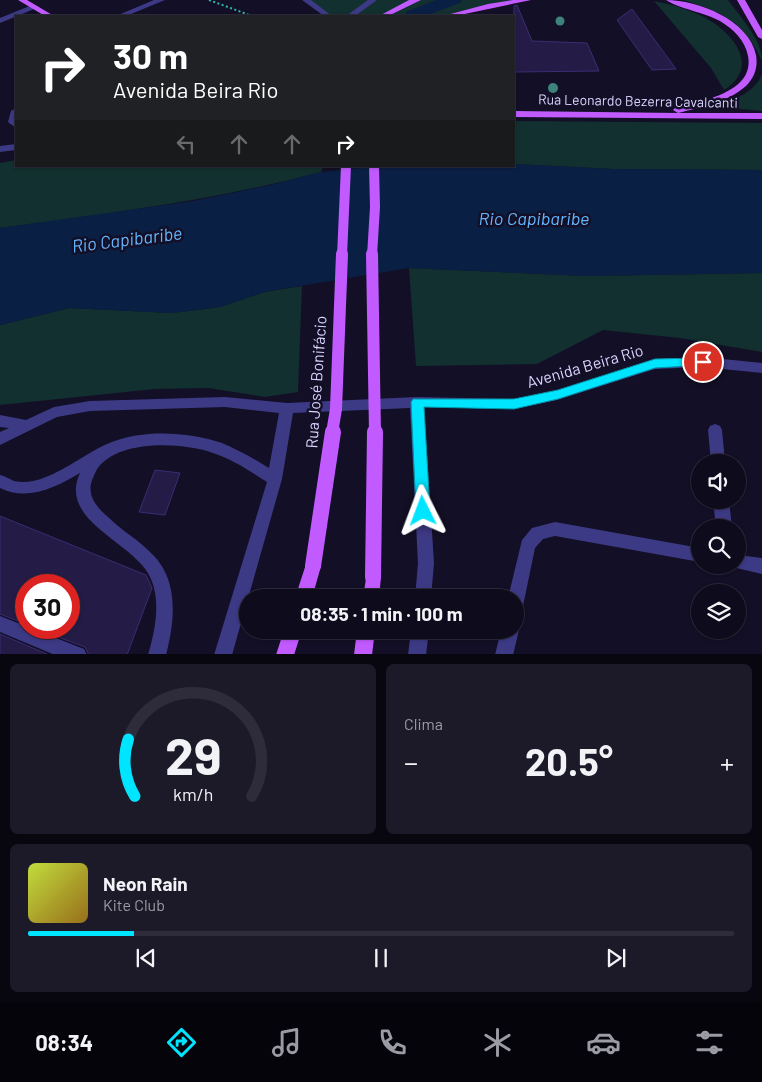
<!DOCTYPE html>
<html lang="pt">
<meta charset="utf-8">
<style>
body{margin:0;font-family:Barlow,sans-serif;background:#1c1929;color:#f1f3f6;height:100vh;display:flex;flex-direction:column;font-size:19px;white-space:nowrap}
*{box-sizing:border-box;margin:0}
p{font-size:16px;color:#9b9ba3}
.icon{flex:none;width:28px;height:28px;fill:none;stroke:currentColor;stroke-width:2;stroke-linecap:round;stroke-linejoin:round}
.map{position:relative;height:654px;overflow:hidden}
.details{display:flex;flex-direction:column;gap:10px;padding:10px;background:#08060f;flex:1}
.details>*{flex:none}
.hud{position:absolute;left:15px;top:15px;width:500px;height:152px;border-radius:0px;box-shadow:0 1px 4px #0004,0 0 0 1px #2e2b3b;background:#202124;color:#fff;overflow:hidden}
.buttons{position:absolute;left:691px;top:454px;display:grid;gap:10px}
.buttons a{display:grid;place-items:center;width:55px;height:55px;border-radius:50%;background:#0e0b1c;box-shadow:0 1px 4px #0004,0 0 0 1px #2e2b3b;font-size:25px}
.speed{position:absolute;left:15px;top:574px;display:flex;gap:10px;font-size:25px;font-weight:700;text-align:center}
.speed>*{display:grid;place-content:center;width:65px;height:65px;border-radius:50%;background:#0e0b1c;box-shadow:0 1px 4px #0004,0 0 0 1px #2e2b3b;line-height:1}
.speed .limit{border:8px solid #d22;background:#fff;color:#111}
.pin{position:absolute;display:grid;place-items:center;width:42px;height:42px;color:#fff;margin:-21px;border:2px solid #fff;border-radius:50%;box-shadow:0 1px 5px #0007}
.me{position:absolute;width:55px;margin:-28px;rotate:357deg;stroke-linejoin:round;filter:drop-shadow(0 0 4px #0008)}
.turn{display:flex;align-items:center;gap:18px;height:105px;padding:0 15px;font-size:22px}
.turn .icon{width:65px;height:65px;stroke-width:2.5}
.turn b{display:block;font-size:35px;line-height:42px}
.lanes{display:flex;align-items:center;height:48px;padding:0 15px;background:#0003;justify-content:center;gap:25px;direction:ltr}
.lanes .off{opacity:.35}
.big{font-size:38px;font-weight:700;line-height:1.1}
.details .widget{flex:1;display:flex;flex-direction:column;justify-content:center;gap:8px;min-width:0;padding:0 18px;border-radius:8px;background:#1c1929}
.details .dial{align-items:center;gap:0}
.dial svg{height:130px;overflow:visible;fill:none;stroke:#2e2b3b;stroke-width:7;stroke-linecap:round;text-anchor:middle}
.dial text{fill:#f1f3f6;stroke:none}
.song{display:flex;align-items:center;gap:15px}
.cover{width:60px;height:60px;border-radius:8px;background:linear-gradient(135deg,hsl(70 70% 55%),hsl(40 70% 35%))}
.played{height:5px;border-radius:2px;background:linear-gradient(90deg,#00e5ff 15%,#2e2b3b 15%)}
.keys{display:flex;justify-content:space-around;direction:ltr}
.heat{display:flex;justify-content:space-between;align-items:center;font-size:28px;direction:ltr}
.details .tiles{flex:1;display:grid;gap:10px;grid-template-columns:1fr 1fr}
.widget:last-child{grid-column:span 2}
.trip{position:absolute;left:239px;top:589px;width:285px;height:50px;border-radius:25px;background:#0e0b1c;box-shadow:0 1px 4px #0004,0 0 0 1px #2e2b3b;font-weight:700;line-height:50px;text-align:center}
.tab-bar{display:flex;height:80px;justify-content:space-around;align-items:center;background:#06040b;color:#9b9ba3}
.tab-bar .icon{width:35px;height:35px}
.tab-bar .selected{color:#00e5ff}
.tab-bar b{font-size:22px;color:#f1f3f6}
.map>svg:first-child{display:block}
.green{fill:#12302f}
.water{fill:#0a1f44}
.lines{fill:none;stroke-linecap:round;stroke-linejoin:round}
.canal{fill:#0a1f44;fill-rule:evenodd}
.building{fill:#241b47;stroke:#3b2d73}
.path{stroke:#2fb8b0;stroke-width:2;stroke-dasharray:2 2.5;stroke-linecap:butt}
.minor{fill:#3d3a85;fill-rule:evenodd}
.major{fill:#c25bff;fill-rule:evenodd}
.major-bridge-far2{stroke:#c25bff;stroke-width:10}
.major-bridge-far1{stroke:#c25bff;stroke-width:12}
.major-bridge{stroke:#c25bff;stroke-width:16}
.tree{fill:#3d827b}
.route{fill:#00e5ff;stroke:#0095a6}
.labels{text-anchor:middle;stroke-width:5;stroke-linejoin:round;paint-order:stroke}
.far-street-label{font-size:14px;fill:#d9d4ff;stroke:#130f26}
.street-label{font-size:16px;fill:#d9d4ff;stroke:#130f26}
.water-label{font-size:18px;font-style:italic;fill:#62b6ff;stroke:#130f26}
</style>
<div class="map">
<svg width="762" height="655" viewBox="0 0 762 655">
<rect width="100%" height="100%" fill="#130f26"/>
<path class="green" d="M306,0H527L447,16H328Z
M683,0H728C740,17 762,39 762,61C744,22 723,12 683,0Z
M654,1C671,4 687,9 702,16C732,31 762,66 724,90L711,68Z
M762,74V111L721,107C736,96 754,94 762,74Z
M514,121L762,123V170L612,169L514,164Z
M16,160V166H323L321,172C216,200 108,214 0,228V163Z
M409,268L586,276L762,273V352L680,338L603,330L537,364L416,366Z
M302,286L298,392L265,397L208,388L155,389L0,405V325L69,308L172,313L220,307L264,292Z"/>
<path class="water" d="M514,164L612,169L762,170V273L586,276L409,268L264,292L220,307L172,313L69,308L0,325V228L193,201L271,185L321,172L380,166H514Z"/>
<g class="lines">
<path class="canal" d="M436,0H462L460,3L425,16H404L406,12Z"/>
</g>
<path class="building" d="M517,5L532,41L587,43L599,71L514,72V6Z
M632,9L676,69L652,70L617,20Z
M155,470L180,473L165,515L139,512Z
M0,516L146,575L152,588L127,655H89L85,647L34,628H69V585H26V624L0,614Z
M0,634L49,655H0Z"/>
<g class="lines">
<path class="path" d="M209,0L252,16"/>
<path class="minor" d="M154,0H165L126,16H116Z
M302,0H311L332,16H324Z
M368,0H377L355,16H346Z
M32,5L39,7L0,23V18Z
M16,108V128L8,122L11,111Z
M16,144V150L0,152V146Z
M703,357L762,363V373L703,367L655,369L557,400L514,409L424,407L434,563L431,598H415L418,563L410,408L293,413L282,479L232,655H214L267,482C250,471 232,459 213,453C182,442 115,439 96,471C93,478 89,485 91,493C92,502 102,512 108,517C122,531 139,540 152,554C179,580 175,621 166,655H148C155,631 161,602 151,579C137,543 57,522 80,473C56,487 28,502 0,488V475C5,476 9,479 14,481C45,489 84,452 112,442C144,429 190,432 222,443C239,450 254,459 269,468L279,413L225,407L90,411L57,417L0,445V432L9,428L0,427V415L26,420L54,407L90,401L225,397L287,403L417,397L514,399L557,390L655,359Z
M715,424L720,426L722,430L725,462H711L708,430L710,426Z
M713,500H729L732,528H716Z
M555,522L700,548V562L555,536L543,539L535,548L523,606L521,612L515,614V598H508L522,540L532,528Z
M738,555L762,558V574L732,567L731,565H738Z
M0,616L84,649L87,655H55L0,632Z
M515,624L519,630L513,655H495L501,630H515Z
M411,630H429L426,655H408Z"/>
<path class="major" d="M18,0H27L54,16H45Z
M409,0H421L388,16H379Z
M513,0H531L455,16H443L488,4Z
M666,0C698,0 749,20 756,55C758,67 755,77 746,86C728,102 701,107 678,113H762V119L514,117V111L678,113L673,110L675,108C701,101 755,93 748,56C745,40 733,29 720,21C704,12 679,9 666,0Z
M737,0H745L762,30V39L758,37Z
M313,558L319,561L321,566L312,598H295L307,561Z
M373,569L379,572L381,577L379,598H363L367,572Z
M284,630H302L294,655H276Z
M357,630H375L372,655H354Z"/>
<path class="major-bridge-far2" d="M342,256L346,166
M372,256L375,207L374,166"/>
<path class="major-bridge-far1" d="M372,254L375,433
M332,433L336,409L342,254"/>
<path class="major-bridge" d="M313,566L333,432
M373,577L375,432"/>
</g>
<g class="tree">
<circle cx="560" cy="21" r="4.5"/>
<circle cx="553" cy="88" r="5"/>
</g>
<path class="route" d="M703,358L707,359V365L655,368L558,399L514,409L424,407L430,511L428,516L423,518L418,516L416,511L411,402L413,399H514L558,390L655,359Z"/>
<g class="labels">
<g class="far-street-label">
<text transform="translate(638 101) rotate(1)" y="5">Rua Leonardo Bezerra Cavalcanti</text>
</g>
<g class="street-label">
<text transform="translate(585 366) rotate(-16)" y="6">Avenida Beira Rio</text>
<text transform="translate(316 382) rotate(-86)" y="6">Rua José Bonifácio</text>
</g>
<g class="water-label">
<text x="534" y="225">Rio Capibaribe</text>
<text transform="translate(127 240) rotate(-7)" y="6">Rio Capibaribe</text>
</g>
</g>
</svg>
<div class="buttons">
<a><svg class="icon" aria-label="sound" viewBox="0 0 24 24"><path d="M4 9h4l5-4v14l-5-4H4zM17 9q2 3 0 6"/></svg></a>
<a><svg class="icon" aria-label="search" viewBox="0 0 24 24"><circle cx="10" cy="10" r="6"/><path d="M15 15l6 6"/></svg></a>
<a><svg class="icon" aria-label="layers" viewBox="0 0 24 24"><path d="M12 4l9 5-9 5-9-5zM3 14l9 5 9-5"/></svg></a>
</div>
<div class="speed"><div class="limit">30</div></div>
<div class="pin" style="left:703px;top:362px;background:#d93025"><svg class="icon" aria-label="arrive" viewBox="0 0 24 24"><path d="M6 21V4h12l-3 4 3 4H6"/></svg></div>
<svg class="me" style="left:423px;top:511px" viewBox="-20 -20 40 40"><path d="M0-17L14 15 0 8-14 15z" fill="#00e5ff" stroke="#fff" stroke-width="4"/></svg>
<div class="trip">08:35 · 1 min · 100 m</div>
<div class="hud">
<div class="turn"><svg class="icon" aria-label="right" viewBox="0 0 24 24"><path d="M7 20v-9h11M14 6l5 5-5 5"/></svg><div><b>30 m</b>Avenida Beira Rio</div></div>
<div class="lanes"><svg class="icon off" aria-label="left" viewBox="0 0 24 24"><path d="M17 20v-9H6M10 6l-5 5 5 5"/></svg><svg class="icon off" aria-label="ahead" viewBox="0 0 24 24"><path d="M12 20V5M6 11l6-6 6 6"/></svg><svg class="icon off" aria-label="ahead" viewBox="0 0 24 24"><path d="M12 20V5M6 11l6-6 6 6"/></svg><svg class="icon" aria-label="right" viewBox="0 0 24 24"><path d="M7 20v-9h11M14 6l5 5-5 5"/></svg></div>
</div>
</div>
<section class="details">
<div class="tiles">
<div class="widget dial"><svg viewBox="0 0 100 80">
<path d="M14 69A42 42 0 1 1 86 69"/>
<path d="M14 69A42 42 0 0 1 10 34" stroke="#00e5ff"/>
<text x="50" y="56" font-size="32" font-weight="700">29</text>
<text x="50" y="72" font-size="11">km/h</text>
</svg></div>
<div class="widget"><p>Clima</p>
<div class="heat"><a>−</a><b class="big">20.5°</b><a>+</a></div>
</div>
<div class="widget">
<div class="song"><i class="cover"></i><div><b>Neon Rain</b><p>Kite Club</p></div></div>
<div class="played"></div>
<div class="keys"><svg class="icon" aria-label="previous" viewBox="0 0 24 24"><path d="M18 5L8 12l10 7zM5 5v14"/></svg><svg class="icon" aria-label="pause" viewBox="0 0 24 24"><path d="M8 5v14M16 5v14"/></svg><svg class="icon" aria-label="next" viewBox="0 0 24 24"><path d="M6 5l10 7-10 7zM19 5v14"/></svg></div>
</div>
</div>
</section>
<nav class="tab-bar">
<b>08:34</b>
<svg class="icon selected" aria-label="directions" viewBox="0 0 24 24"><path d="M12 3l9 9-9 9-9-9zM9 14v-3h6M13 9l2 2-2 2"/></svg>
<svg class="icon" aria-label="music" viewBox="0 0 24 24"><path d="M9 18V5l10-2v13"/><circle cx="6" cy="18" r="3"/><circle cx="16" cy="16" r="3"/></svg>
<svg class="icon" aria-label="phone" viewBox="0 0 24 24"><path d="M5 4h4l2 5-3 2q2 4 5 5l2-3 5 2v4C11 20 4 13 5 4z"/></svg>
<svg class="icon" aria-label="climate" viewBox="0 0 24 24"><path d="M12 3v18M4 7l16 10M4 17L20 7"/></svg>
<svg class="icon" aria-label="car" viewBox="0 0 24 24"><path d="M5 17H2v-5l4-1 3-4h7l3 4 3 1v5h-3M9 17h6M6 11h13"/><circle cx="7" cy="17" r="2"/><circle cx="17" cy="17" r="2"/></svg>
<svg class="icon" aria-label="filters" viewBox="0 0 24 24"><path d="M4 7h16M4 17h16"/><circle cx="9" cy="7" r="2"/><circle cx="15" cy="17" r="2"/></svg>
</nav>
